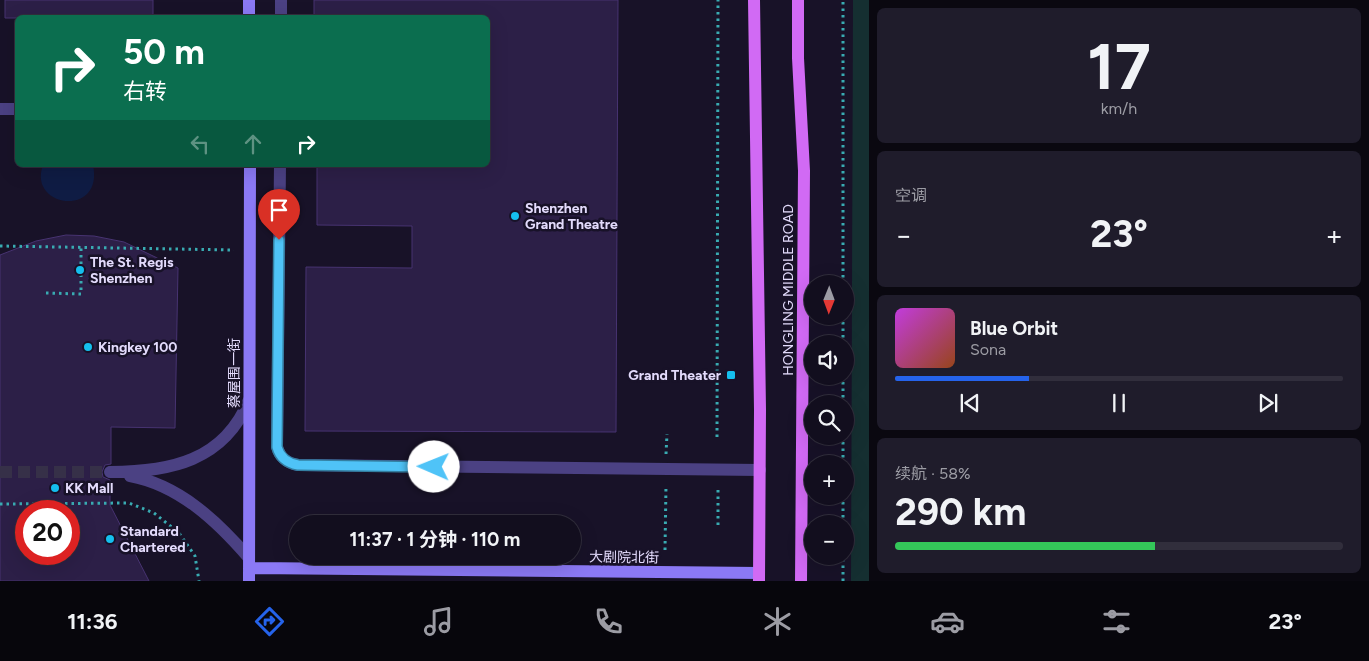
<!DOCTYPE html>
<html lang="zh">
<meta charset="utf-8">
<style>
body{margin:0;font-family:Figtree,"Noto Sans SC",sans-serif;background:#1f1c2b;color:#f1f3f6;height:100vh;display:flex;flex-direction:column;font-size:19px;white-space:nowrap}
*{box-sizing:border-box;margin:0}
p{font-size:16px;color:#9c9ca4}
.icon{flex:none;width:28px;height:28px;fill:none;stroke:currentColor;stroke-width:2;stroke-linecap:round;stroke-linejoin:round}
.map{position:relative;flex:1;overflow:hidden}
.side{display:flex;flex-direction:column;gap:8px;padding:8px;background:#0a0810;width:500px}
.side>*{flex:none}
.guide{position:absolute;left:15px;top:15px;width:475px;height:152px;border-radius:8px;box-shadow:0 5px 20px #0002,0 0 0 1px #312e3c;background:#0b6e4f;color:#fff;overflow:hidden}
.needle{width:32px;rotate:181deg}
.controls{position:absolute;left:804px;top:275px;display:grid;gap:10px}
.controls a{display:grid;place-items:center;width:50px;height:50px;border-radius:50%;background:#120e1e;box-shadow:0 5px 20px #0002,0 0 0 1px #312e3c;font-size:25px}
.speed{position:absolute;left:15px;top:500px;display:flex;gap:10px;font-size:25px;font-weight:700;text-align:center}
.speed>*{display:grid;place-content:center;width:65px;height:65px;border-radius:50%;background:#120e1e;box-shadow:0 5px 20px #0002,0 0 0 1px #312e3c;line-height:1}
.speed .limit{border:8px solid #d22;background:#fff;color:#111}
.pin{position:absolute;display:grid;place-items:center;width:42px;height:42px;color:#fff;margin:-51px -21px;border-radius:50% 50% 50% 0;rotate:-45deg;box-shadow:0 0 5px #0007}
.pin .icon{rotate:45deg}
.me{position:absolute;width:55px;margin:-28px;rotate:271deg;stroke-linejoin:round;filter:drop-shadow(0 0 4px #0008)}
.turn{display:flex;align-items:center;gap:18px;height:105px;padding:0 25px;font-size:22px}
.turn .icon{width:65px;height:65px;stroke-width:2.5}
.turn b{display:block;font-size:35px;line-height:42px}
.lanes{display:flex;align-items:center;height:48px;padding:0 25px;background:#0003;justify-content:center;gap:25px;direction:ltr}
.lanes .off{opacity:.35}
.big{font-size:38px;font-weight:700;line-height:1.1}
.side .widget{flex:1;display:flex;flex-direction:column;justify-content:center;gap:8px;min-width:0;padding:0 18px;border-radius:8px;background:#1f1c2b}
.side .dial{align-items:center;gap:0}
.dial b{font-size:65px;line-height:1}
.song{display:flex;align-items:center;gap:15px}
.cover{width:60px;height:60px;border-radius:8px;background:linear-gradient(135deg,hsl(290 70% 55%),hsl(20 70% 35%))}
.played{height:5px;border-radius:2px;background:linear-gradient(90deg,#2563eb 30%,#312e3c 30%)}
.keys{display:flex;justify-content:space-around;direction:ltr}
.heat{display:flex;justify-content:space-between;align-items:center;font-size:28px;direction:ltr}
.charge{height:8px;border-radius:4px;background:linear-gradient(90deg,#34c759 58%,#312e3c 0)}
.trip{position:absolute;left:289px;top:515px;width:292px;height:50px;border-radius:25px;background:#120e1e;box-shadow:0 5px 20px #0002,0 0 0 1px #312e3c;font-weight:700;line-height:50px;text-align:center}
.dock{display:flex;height:80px;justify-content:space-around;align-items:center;background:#07060c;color:#9c9ca4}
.dock .icon{width:35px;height:35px}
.dock .active{color:#2563eb}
.dock b{font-size:22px;color:#f1f3f6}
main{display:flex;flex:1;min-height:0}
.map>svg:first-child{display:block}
.green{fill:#152f31}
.water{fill:#0f1c44}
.building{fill:#2c1f47;stroke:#473371;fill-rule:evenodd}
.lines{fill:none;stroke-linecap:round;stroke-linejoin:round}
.street-tunnel{stroke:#363048;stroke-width:12;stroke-dasharray:12 6;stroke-linecap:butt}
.path{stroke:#39abb2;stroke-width:3;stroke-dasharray:2.5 4;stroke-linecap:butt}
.lane{stroke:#4b4183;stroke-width:12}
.street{stroke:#4b4183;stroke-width:12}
.secondary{stroke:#8b79f5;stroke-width:12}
.primary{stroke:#d16af4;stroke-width:12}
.route-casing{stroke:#337fa1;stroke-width:12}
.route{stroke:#4fc3f7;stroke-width:9}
.poi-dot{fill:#15bfee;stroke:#181228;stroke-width:2}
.labels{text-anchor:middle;stroke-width:5;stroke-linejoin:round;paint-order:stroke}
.poi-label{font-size:14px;font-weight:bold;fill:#e3dbfc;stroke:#181228;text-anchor:start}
.street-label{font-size:14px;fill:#e3dbfc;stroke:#181228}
</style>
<main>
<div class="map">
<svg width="869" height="581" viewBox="0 0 869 581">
<rect width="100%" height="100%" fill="#181228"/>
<path class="green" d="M853,0H869V581H851Z"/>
<path class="water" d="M43,165H93C104,218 27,208 43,165Z"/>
<path class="building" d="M5,0H153V18H5Z
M314,0H618L616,432L305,431L306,267L412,268V226L317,225V165H488V18H314Z
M66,235L94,236L124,242L178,268L175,428L111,427V464L105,465L102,472L103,477L110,480V505L149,581H0V255L36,241ZM26,511H69V554H26Z"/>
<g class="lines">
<path class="street-tunnel" d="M0,472H110"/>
<path class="path" d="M0,246L234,250
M843,284V0
M46,293L81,294V247
M843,344V316
M843,404V376
M717,437L718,0
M666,454L667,434
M843,464V436
M718,490V525
M0,504L129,503L154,513L179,533L195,556L199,581
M843,524V496
M665,550L666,485
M843,581V556"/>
<path class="lane" d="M281,18V0
M280,165L277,447C280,458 287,463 298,465L760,470"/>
<path class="street" d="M0,109H18
M110,472C170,472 224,461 249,400
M130,476C179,485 217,521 249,558"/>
<path class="secondary" d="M249,0V18
M249,568L759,573
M249,581L250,165"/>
<path class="primary" d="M754,0L760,410L759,581
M798,0V58L804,171L801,581"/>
</g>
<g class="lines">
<g class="route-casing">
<path id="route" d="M279,240L277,447C280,458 287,463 298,465L434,467"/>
</g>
<use href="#route" class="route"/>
</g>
<g class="poi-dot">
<circle cx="515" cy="216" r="5"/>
<circle cx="80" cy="270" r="5"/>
<circle cx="88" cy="347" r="5"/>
<rect x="726" y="370" width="10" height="10" rx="2.5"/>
<circle cx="55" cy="488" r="5"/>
<circle cx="110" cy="539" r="5"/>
</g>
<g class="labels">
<g class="poi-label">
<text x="525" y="213">Shenzhen<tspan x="525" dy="16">Grand Theatre</tspan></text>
<text x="90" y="267">The St. Regis<tspan x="90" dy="16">Shenzhen</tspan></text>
<text x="98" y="352">Kingkey 100</text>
<text x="721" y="380" text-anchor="end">Grand Theater</text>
<text x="65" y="493">KK Mall</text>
<text x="120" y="536">Standard<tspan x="120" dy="16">Chartered</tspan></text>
</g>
<g class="street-label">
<text transform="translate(788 290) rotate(-90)" y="5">HONGLING MIDDLE ROAD</text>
<text transform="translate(234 373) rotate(-90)" y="5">蔡屋围一街</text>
<text transform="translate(624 557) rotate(1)" y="5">大剧院北街</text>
</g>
</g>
</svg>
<div class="controls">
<a><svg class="needle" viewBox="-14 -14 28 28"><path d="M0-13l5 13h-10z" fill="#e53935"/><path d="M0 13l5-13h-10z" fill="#9c9ca4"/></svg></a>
<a><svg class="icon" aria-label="sound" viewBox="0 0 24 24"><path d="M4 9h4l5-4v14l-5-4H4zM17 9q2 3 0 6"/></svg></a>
<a><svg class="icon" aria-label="search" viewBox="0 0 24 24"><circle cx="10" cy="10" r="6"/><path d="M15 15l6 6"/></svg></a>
<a>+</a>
<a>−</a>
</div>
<div class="speed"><div class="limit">20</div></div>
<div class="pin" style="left:279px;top:240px;background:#d93025"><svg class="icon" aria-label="arrive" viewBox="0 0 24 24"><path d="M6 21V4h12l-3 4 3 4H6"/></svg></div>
<svg class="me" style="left:434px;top:467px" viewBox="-20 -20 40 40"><circle r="19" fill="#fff"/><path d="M0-13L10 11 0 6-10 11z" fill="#4fc3f7"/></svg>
<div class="trip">11:37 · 1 分钟 · 110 m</div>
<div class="guide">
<div class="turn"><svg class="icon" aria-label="right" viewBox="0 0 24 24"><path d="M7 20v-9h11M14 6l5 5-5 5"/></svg><div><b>50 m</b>右转</div></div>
<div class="lanes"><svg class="icon off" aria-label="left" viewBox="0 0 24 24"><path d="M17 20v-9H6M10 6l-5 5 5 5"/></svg><svg class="icon off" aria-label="ahead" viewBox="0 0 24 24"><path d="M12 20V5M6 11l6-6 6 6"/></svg><svg class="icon" aria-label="right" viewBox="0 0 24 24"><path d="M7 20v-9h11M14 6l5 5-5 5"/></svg></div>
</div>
</div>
<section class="side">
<div class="widget dial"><b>17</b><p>km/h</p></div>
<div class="widget"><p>空调</p>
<div class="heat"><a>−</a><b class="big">23°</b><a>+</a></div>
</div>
<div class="widget">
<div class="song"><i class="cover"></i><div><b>Blue Orbit</b><p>Sona</p></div></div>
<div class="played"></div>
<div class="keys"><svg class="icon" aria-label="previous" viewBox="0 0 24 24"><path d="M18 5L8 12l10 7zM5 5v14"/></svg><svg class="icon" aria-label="pause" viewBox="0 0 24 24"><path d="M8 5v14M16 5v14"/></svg><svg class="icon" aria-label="next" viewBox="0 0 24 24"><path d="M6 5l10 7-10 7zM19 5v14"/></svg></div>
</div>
<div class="widget"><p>续航 · 58%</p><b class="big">290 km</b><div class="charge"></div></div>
</section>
</main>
<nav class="dock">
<b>11:36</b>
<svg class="icon active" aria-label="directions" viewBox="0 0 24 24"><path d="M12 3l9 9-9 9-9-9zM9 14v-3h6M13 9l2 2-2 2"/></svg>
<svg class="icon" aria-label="music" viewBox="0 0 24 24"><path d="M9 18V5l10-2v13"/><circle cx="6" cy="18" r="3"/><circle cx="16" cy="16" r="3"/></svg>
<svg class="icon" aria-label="phone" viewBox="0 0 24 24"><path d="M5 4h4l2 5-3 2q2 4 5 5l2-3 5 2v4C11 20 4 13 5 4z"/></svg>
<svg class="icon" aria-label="climate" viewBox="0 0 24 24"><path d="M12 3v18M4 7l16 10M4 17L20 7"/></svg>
<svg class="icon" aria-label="car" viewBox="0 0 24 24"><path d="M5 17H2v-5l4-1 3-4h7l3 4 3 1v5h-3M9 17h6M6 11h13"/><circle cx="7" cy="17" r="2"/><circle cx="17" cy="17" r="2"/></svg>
<svg class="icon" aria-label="filters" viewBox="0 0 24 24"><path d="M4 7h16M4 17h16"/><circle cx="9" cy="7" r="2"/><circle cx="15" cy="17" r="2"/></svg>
<b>23°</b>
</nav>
